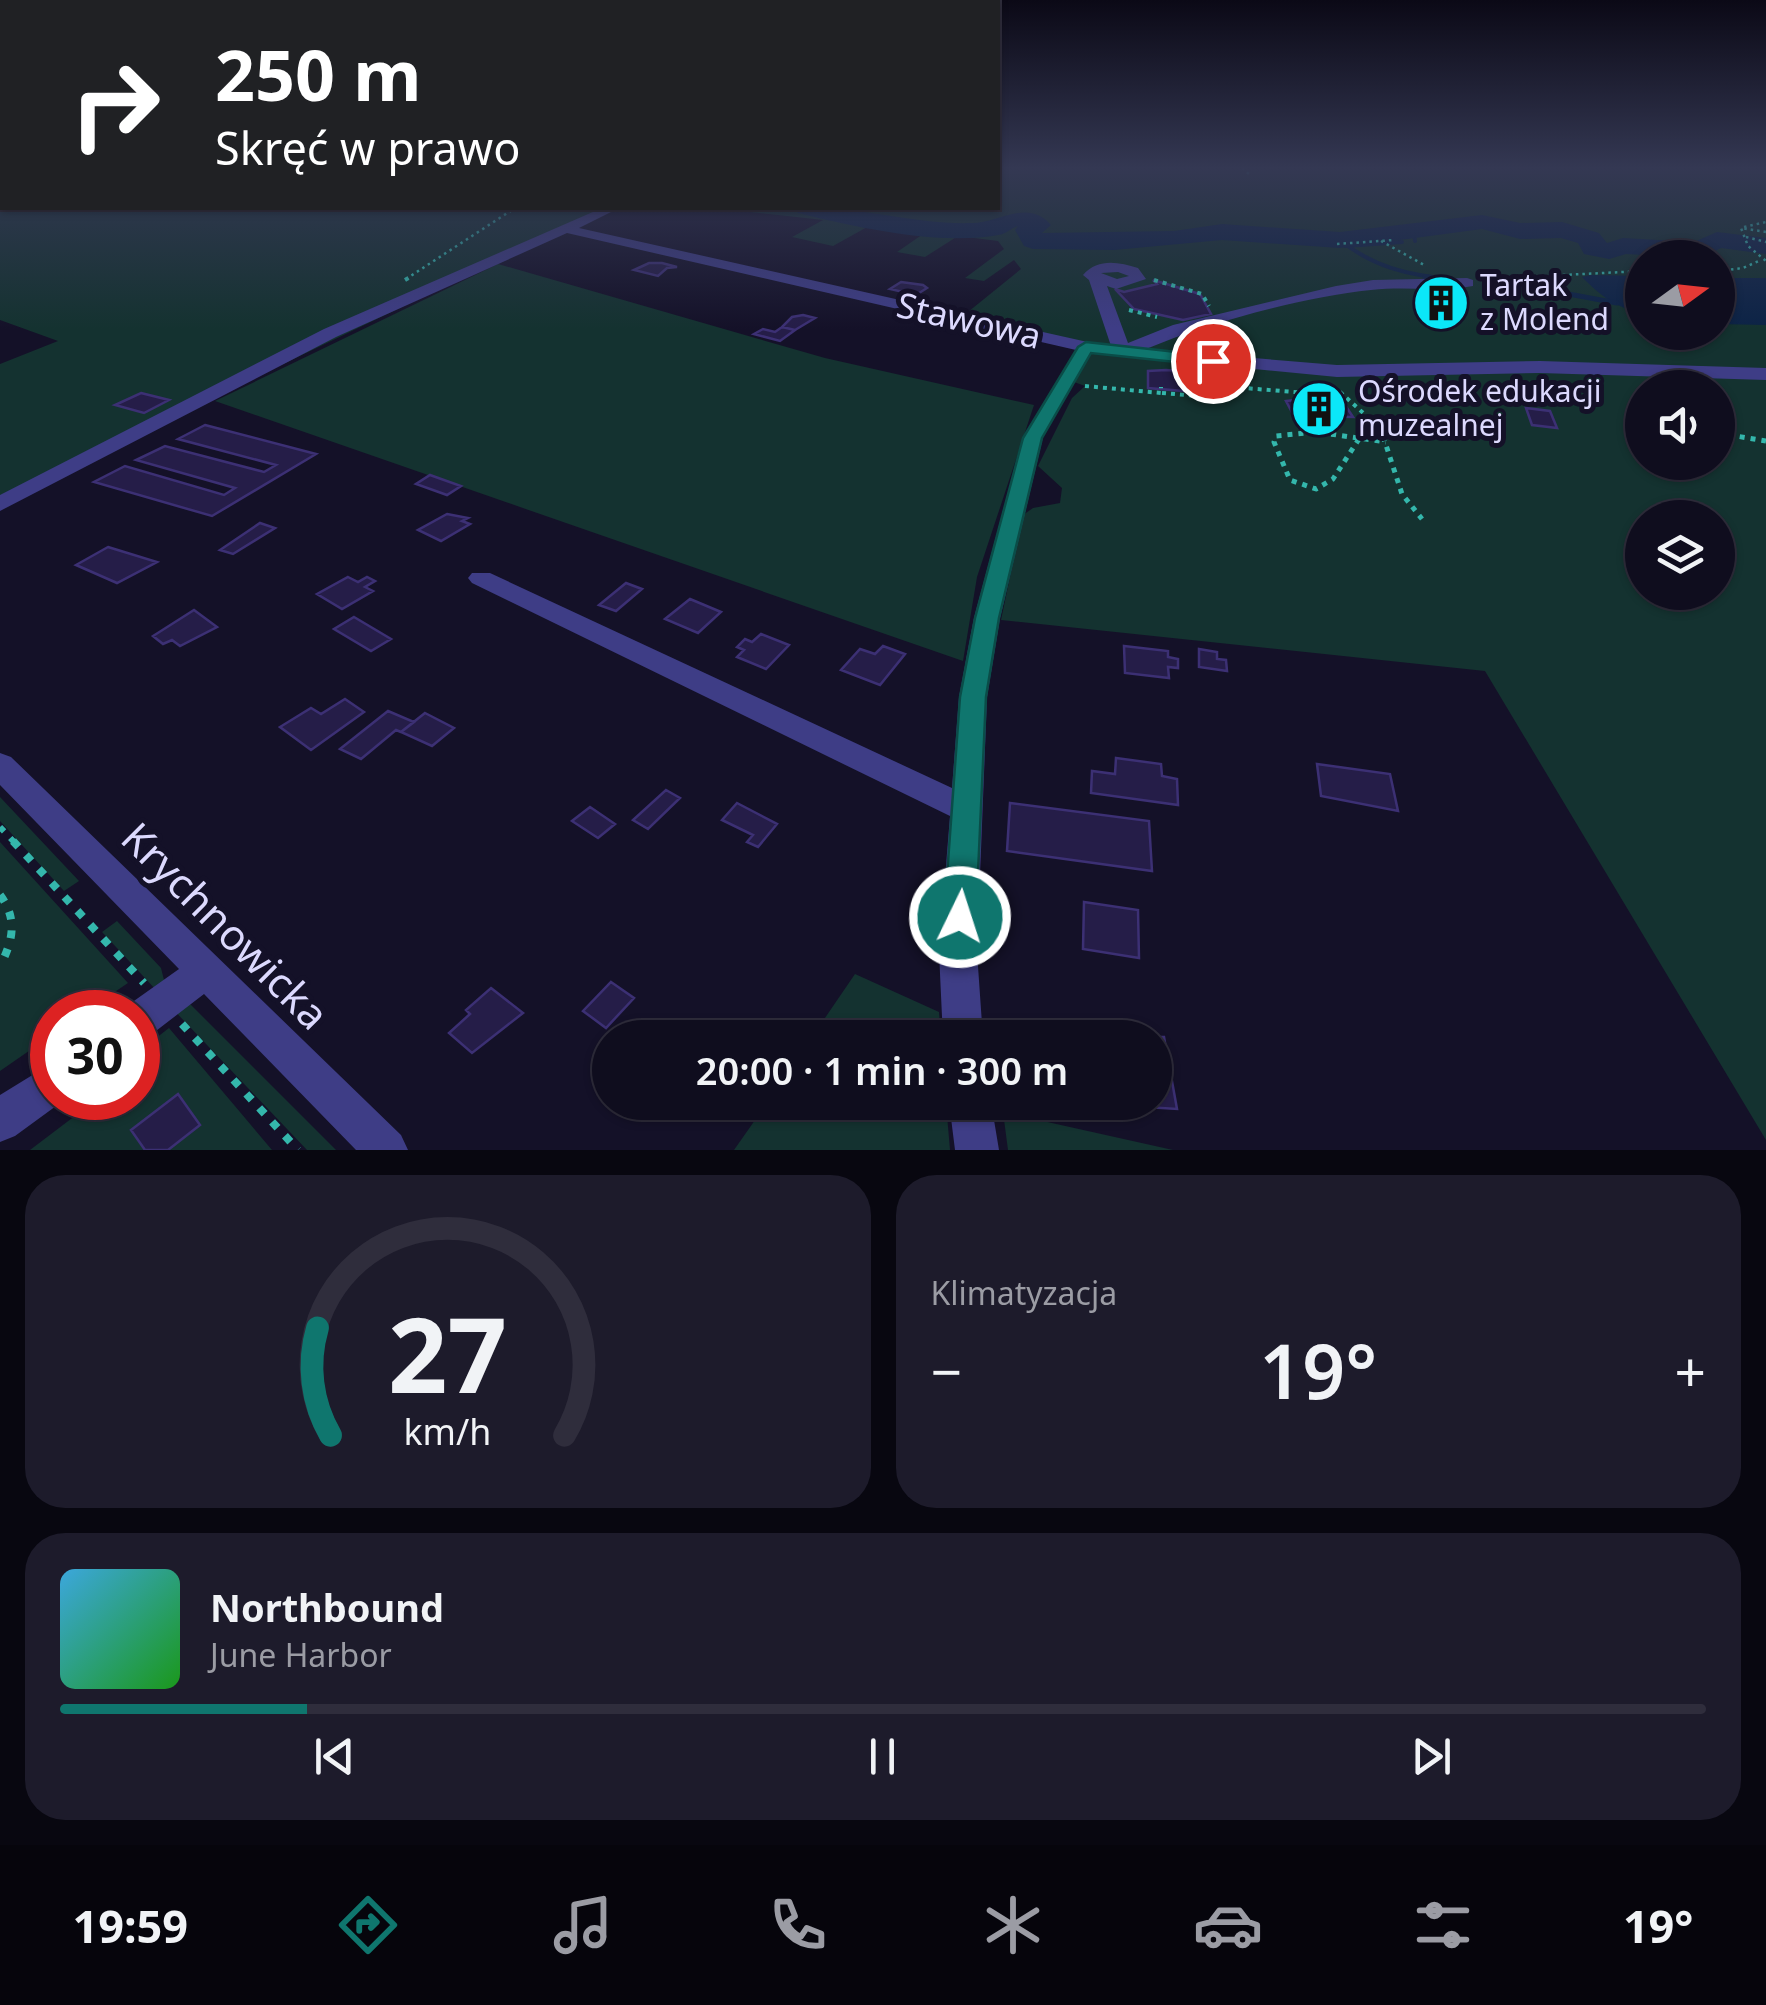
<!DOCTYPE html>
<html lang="pl">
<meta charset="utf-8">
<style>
body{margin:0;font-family:"Noto Sans",sans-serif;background:#1d1b2b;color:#f1f3f6;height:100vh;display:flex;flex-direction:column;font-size:38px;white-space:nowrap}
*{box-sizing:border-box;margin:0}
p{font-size:32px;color:#9b9ca4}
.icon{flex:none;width:55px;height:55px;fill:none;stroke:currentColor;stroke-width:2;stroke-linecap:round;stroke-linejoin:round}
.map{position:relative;height:1150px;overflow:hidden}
.drawer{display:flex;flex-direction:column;gap:25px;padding:25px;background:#080710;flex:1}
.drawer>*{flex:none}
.top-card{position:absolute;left:0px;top:0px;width:1000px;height:210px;box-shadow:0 2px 8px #0004,0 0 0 2px #2f2d3c;background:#202124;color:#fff;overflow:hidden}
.needle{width:65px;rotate:75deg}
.tools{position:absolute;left:1625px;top:240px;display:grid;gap:20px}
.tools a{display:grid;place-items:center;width:110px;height:110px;border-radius:50%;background:#0f0d1e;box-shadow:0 2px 8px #0004,0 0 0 2px #2f2d3c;font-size:50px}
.speed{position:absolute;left:30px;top:990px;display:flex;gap:20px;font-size:50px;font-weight:700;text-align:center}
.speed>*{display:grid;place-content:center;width:130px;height:130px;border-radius:50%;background:#0f0d1e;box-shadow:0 2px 8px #0004,0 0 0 2px #2f2d3c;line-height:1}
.speed .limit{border:15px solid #d22;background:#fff;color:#111}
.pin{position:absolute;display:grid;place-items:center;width:85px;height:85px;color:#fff;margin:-42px;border:5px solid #fff;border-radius:50%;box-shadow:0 2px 10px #0007}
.me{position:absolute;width:110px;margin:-55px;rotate:4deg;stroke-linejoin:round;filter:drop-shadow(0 0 8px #0008)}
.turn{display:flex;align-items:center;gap:35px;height:210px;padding:0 50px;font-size:45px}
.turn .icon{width:130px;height:130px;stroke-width:2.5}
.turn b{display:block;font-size:70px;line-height:85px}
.big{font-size:75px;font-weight:600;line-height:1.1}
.drawer .widget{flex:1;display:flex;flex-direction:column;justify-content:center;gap:15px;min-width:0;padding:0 35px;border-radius:40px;background:#1d1b2b}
.drawer .dial{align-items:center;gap:0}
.dial svg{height:260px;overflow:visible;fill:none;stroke:#2f2d3c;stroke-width:7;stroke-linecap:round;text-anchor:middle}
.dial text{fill:#f1f3f6;stroke:none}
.song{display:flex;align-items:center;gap:30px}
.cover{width:120px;height:120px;border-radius:15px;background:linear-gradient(135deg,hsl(200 70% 55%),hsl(120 70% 35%))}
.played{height:10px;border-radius:5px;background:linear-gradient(90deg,#0f766e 15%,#2f2d3c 15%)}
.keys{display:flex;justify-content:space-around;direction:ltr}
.heat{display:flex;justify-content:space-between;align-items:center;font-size:55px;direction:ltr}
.drawer .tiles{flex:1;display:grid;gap:25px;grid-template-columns:1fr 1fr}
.widget:last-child{grid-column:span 2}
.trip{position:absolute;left:592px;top:1020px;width:580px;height:100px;border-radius:50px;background:#0f0d1e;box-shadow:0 2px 8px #0004,0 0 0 2px #2f2d3c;font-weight:600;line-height:100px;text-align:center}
.menu{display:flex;height:160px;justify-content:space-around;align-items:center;background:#06050c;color:#9b9ca4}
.menu .icon{width:70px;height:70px}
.menu .current{color:#0f766e}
.menu b{font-size:45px;color:#f1f3f6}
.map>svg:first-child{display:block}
.green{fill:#143230;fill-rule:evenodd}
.water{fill:#0c2346}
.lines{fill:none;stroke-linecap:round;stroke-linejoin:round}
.stream-far1{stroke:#0c2346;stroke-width:4}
.stream{stroke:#0c2346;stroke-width:5}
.river{fill:#0c2346;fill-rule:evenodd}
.building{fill:#251d48;stroke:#3c3074;stroke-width:2.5}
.path-far4{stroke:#34b7ac;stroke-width:2.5;stroke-dasharray:2.5 4;stroke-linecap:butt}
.path-far3{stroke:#34b7ac;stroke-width:4;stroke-dasharray:4 5;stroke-linecap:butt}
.path-far2{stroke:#34b7ac;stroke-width:5;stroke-dasharray:5 6;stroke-linecap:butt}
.path-far1{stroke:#34b7ac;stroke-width:6;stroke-dasharray:6 9;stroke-linecap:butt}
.path{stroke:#34b7ac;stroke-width:8;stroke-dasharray:8 11;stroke-linecap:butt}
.minor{fill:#3e3d86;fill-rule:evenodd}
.route{fill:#0f766e;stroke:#0a4d48;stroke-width:2.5}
.labels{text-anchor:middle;stroke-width:10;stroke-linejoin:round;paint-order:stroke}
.far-poi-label{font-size:30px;fill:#dcd9fe;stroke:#141128;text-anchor:start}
.street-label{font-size:35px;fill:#dcd9fe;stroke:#141128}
.near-street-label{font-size:42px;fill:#dcd9fe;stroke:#141128}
</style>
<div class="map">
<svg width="1766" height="1150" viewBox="0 0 1766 1150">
<rect width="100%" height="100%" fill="#141128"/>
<path class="green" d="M0,168L2,208H608L0,500V364L58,341L0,320Z
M998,168H1766V1140L1485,671L1001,620L1023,515L1033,508L1060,503L1062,488L1038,466L1072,398L1085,386L1074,382L1087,352L963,316L1021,269L1014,260L984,281L965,278L1004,249L998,241L958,236L925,257L897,252L926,232L869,226L833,246L792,237L823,220L714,208H998ZM1642,258H1718V332H1642ZM1642,388H1718V462H1642ZM1642,518H1718V592H1642Z
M498,264L825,358L1034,405L977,577L963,661L215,401Z
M0,797L79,881L64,891L0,821Z
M0,842L128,983L85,1012H52V1035L0,1071Z
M117,921L161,968L164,980L157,991L102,932Z
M855,974L939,1012L941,1037H812Z
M185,999L336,1150H307L168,1004Z
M169,1028L272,1150H30L88,1106L85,1098H138V1052Z
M767,1103H946L950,1150H734Z
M1003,1112L1173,1150H1008Z"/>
<path class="water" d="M1591,275L1642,276V313C1615,307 1602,297 1582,277Z
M1718,278H1766V325L1718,324Z"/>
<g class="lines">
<path class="stream-far1" d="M1414,234L1415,241
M1340,240C1373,267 1408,275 1450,279
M1346,246L1402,242"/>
<path class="stream" d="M1425,277L1450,279
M1504,282L1617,303"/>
<path class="river" d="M794,208C853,204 913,225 972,223C999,223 1028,198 1051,225L1042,233L1174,231L1222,224L1340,232L1482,215L1520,223L1562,222L1599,233L1607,243L1623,238L1694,242L1717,232L1766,238V254L1721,248L1701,258L1626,254L1609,259L1584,254L1578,243L1561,238L1520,239L1482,229L1340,248L1222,240L1114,250L1033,249L1024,246L1015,230L1018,226C1009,229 1007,234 998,235C941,246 854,227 798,213Z"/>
</g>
<path class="building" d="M649,263H662L677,267L667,268L658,276L634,270Z
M1153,280L1200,294L1211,314L1183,320L1134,309L1115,289L1124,292L1157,284Z
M901,282L923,285L927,288L916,295L890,289Z
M803,315L815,318L795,330L782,327L792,317Z
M782,327L795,330L780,341L754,334L763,329L775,332Z
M1166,370L1214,374L1215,380L1205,379L1208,393L1148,388V371Z
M141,393L169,400L144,413L115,405Z
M1303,399L1343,402L1353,417L1294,416L1286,401Z
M1526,408L1550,411L1557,428L1532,425Z
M205,425L316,454L212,516L94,482L125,466L224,495L235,488L136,460L165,446L264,472L276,465L178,439Z
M430,475L461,486L447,495L416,484Z
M447,514L468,518L462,521L470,524L441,541L418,530Z
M260,523L275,528L233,554L220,550Z
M108,547L157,562L117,583L76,565Z
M348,577L358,582L367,577L375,581L365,587L373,591L342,609L317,594Z
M626,583L642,589L616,611L599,605Z
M690,599L721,612L698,633L665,619Z
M194,610L217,627L180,646L172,640L163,644L153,636Z
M354,617L391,639L371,651L334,629Z
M761,634L789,645L766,669L737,657L744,650L737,647L745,639L752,642Z
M883,646L905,654L880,685L841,670L860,649L875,654Z
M1124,646L1168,651V657L1178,659V668L1168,667L1169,678L1125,673Z
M1199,649L1217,652V659L1226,660L1227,671L1199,667Z
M345,699L364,712L311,750L280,727L311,708L321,714Z
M388,711L414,722L401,732L396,730L361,759L340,749Z
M425,713L454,728L432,746L401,732Z
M1116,758L1161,764L1162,776L1177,779L1178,805L1091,793L1092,771L1115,774Z
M1317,764L1390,774L1398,811L1321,796Z
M666,790L680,798L648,829L633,820Z
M737,803L777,824L758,847L747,842L753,835L722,820Z
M1010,803L1149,821L1152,871L1007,851Z
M590,807L615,824L598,838L572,821Z
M1084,902L1138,910L1139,958L1083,949Z
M611,982L634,998L606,1028L583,1011Z
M491,988L523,1013L472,1053L449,1033L470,1014L466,1010Z
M1133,1037H1164L1177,1109L1146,1107L1145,1102H1155V1038Z
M178,1094L200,1125L168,1150H145L131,1130Z"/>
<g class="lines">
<path class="path-far4" d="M1242,168L1249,174
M1744,227L1766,222
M1766,232L1741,228L1748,246L1766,261
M1746,237L1766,242
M1381,241L1426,266
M1337,244L1394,240
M1718,271L1743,268L1761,260
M406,279L515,208
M1485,279L1642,271"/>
<path class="path-far3" d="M1485,279L1534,277
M405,280L410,277
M1154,280L1202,294L1209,306
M1129,310L1157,317
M1085,386L1161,393V387
M1340,392L1372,421
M1162,393L1232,399V387L1306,393L1321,389"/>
<path class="path-far2" d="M1370,419L1382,433L1402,494L1422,519
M1718,433L1766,441
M1359,439L1333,479L1316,489L1290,480L1274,442L1276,436L1316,432L1386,442"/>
<path class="path-far1" d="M0,827L15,843"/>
<path class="path" d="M13,841L144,983
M0,895C18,919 13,941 0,966
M182,1024L298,1150"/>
<path class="minor" d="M602,208H619L579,228L1101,345L1111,346L1089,280L1083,275C1098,258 1118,262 1138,268L1146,279L1116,289L1107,286L1128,343L1173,325L1336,286L1373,280L1467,278L1473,280V286C1440,292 1405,286 1371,290C1303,297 1210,322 1146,349L1337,365L1540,361L1766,368V380L1540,373L1337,377L1091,353L1043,437L1000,618L987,697L977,952L983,1038H943L939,952L950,816L472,583L468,578L472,573H490L952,788L959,697L974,618L1023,437L1076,350L567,233L336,337L0,511V495L324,329ZM1118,272L1129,276L1117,279L1101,273Z
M0,753L11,757L401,1135L408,1150H356L204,994L152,1034L138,1039V1012H122L124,1008L179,969L0,785Z
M52,1063V1098H67L15,1136L0,1142V1095Z
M949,1102H991L999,1150H955Z"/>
</g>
<linearGradient id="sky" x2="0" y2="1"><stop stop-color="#0b0916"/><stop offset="0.51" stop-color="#343853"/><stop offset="1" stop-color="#343853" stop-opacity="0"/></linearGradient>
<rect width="1766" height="329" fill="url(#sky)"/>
<path class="route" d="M1086,342L1213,356L1221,361L1213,366L1091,353L1042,438L999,618L986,697L976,917L972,927L960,931L948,927L944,917L960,697L975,618L1023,438L1078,347Z"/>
<defs>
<g id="building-disc" transform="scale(2.875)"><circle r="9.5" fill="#0be7f8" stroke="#141128"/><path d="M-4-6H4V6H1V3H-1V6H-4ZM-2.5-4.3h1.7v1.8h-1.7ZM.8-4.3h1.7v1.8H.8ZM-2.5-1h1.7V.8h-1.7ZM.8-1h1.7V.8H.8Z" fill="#111"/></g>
</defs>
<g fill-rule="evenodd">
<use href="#building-disc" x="1441" y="303"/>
<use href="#building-disc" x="1319" y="409"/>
</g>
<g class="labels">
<g class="far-poi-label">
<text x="1480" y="296">Tartak<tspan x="1480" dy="34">z Molend</tspan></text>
<text x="1358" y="402">Ośrodek edukacji<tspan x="1358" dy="34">muzealnej</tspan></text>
</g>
<g class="street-label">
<text transform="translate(969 321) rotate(13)" y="12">Stawowa</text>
</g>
<g class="near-street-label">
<text transform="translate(225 926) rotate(45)" y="15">Krychnowicka</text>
</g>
</g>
</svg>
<div class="tools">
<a><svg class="needle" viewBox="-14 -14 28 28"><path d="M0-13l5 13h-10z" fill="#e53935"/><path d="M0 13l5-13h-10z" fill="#9b9ca4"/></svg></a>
<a><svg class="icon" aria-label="sound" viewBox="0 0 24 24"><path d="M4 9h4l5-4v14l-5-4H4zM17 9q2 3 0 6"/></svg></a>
<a><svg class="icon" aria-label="layers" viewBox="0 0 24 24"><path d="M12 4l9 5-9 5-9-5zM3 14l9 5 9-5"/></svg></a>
</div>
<div class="speed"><div class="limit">30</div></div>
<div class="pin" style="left:1213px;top:361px;background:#d93025"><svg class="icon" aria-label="arrive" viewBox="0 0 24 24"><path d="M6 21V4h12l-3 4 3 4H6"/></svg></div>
<svg class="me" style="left:960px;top:917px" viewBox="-20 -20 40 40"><circle r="17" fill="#0f766e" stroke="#fff" stroke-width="3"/><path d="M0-11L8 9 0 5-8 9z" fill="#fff"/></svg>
<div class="trip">20:00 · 1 min · 300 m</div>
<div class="top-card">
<div class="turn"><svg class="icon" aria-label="right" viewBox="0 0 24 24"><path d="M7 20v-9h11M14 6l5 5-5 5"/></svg><div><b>250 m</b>Skręć w prawo</div></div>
</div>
</div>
<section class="drawer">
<div class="tiles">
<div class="widget dial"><svg viewBox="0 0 100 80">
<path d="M14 69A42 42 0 1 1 86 69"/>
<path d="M14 69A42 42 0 0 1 10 36" stroke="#0f766e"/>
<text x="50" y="56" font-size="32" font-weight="700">27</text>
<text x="50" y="72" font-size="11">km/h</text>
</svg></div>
<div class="widget"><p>Klimatyzacja</p>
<div class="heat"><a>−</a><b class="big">19°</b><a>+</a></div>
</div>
<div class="widget">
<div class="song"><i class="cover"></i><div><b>Northbound</b><p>June Harbor</p></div></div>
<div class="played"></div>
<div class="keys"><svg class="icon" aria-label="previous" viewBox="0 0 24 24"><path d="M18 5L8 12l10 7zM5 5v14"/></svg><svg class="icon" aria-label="pause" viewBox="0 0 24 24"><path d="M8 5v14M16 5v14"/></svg><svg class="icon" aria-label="next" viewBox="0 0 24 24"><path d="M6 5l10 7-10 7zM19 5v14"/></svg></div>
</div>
</div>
</section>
<nav class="menu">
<b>19:59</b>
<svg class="icon current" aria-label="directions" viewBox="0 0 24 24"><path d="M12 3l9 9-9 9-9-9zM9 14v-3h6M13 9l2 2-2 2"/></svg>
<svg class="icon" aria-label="music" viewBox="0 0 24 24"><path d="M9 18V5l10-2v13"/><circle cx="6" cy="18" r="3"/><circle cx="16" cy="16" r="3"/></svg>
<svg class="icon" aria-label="phone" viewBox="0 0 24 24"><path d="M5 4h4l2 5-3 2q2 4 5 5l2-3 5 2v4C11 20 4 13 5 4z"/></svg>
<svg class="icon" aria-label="climate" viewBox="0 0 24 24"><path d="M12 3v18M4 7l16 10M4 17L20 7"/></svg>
<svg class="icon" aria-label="car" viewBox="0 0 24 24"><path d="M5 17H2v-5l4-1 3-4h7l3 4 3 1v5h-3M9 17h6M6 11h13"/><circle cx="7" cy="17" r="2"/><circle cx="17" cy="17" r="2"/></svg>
<svg class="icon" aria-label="filters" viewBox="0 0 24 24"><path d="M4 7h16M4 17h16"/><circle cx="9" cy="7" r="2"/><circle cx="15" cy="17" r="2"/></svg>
<b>19°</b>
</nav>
